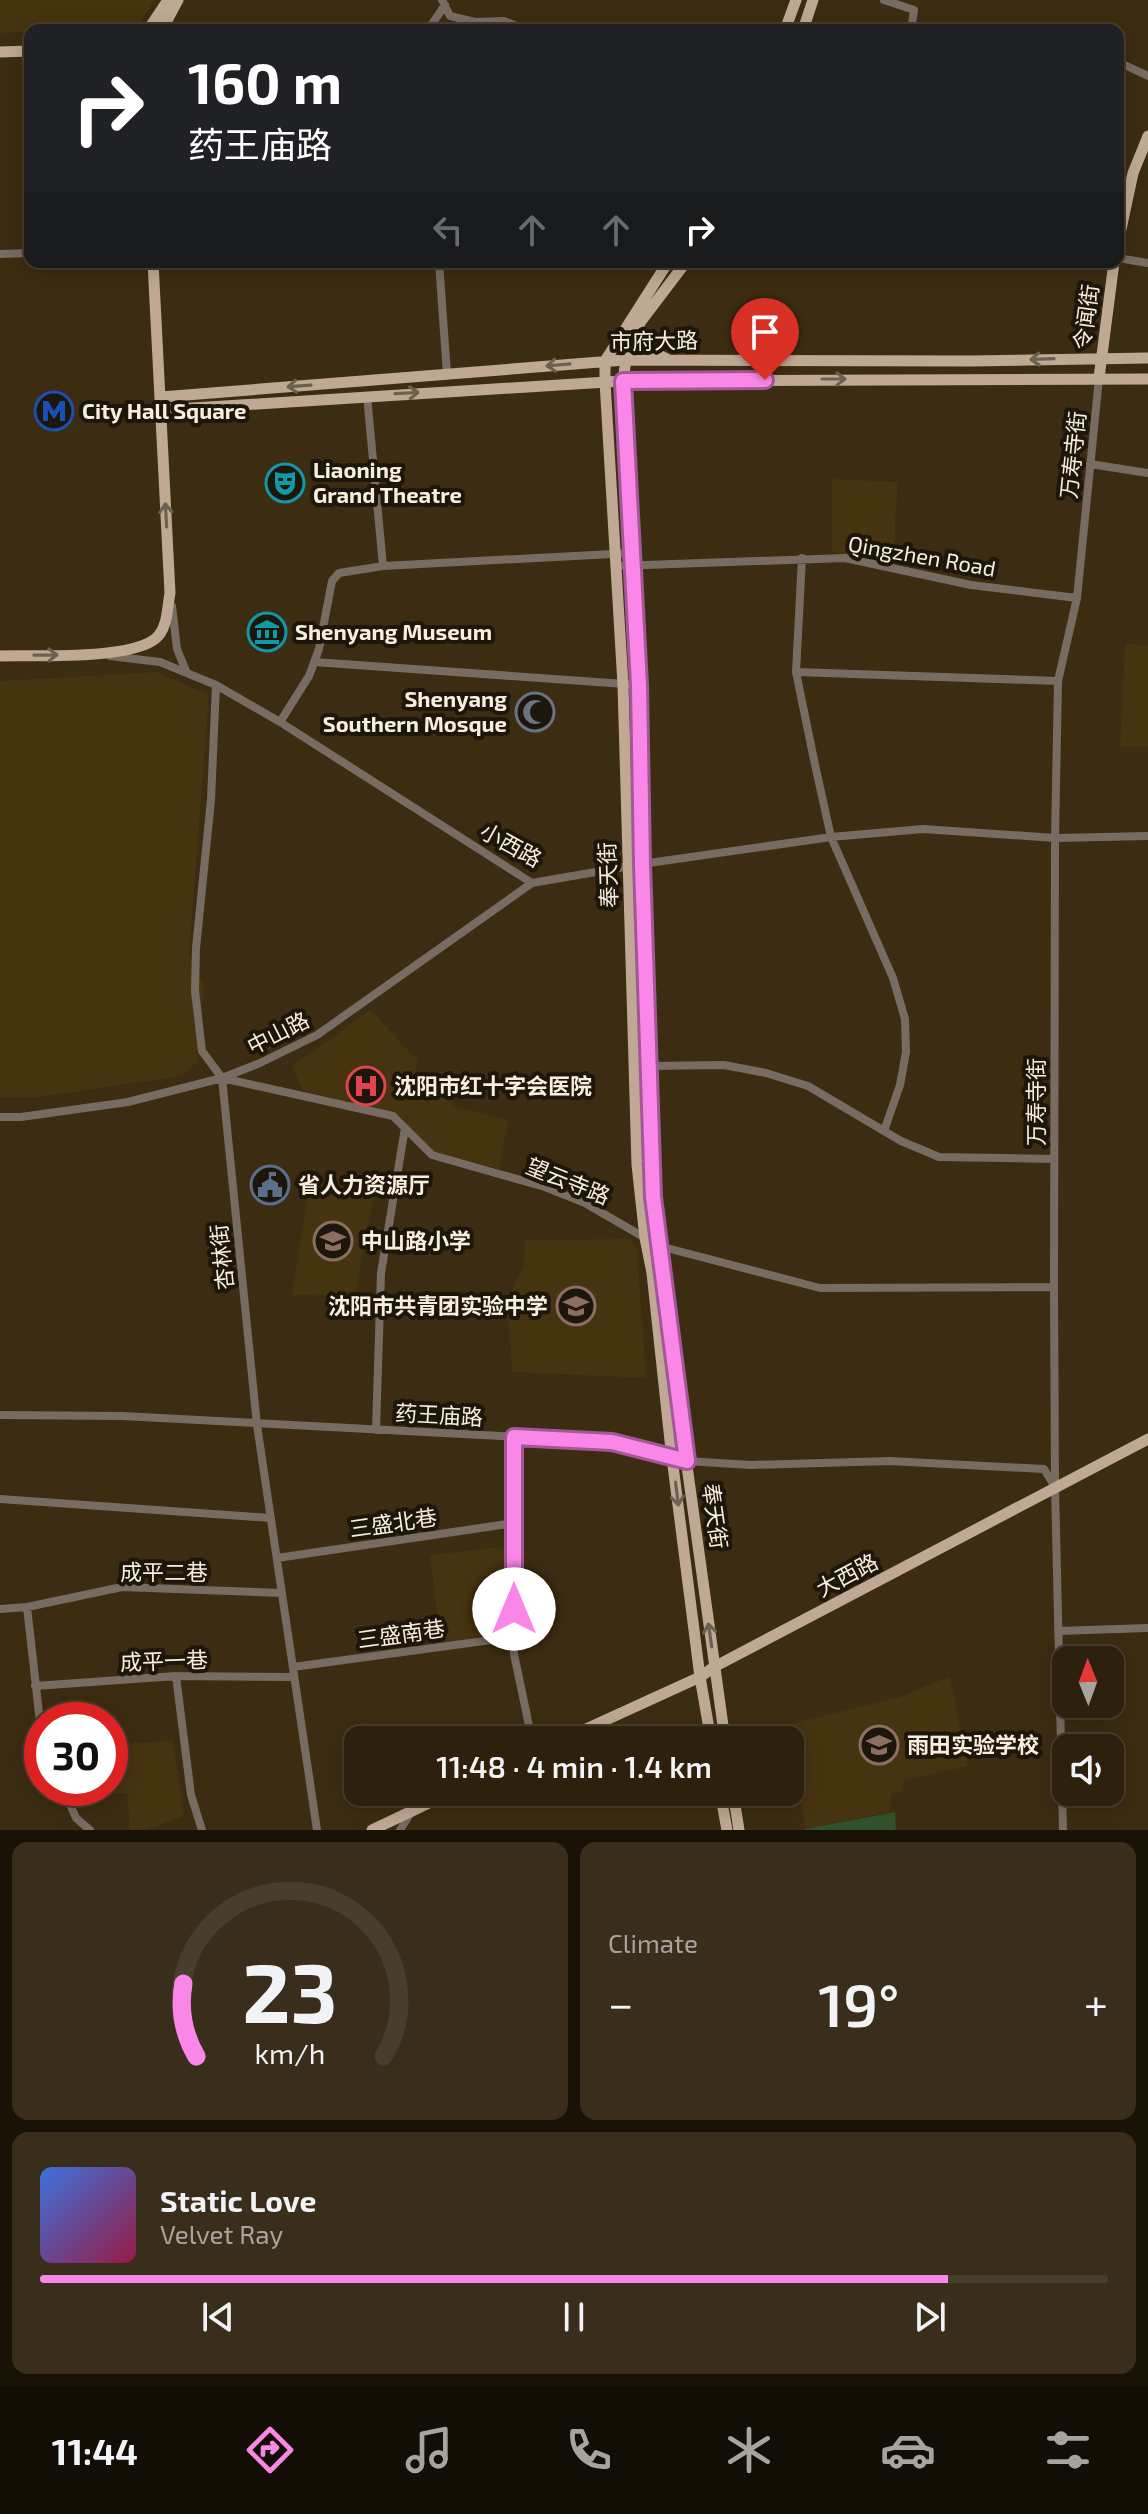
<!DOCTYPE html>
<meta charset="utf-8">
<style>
body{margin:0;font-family:"Exo 2","Noto Sans SC",sans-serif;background:#392e1b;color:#f1f3f6;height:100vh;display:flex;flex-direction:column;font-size:30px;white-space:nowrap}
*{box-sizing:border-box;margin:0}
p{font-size:26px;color:#a7a39d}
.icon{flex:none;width:44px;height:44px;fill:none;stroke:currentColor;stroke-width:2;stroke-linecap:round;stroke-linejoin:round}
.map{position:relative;height:1830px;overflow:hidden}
.side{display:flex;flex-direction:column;gap:12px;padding:12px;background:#191207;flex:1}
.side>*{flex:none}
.banner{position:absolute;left:24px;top:24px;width:1100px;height:244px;border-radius:16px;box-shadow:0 4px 20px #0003,0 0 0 2px #483e2e;background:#202124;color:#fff;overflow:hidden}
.needle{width:52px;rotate:359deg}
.tools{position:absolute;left:1052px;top:1646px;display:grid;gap:16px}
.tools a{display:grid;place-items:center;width:72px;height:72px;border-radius:16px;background:#2d210d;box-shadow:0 4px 20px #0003,0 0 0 2px #483e2e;font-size:40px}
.speed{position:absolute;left:24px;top:1702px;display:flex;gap:16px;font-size:40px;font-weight:700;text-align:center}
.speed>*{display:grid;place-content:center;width:104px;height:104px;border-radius:50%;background:#2d210d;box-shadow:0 4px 20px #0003,0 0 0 2px #483e2e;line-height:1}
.speed .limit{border:12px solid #d22;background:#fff;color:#111}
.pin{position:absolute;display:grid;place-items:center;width:68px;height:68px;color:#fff;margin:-82px -34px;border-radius:50% 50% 50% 0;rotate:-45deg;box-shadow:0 0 8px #0007}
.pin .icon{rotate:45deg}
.me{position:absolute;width:88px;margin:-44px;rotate:0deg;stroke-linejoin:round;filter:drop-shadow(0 0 6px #0008)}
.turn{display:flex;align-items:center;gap:28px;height:168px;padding:0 32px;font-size:36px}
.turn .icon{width:104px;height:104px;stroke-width:2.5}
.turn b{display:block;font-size:56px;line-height:68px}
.lanes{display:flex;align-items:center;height:76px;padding:0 32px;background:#0003;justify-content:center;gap:40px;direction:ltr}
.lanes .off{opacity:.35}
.big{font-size:60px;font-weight:600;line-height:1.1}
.side .card{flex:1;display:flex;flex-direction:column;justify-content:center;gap:12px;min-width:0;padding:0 28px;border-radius:16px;background:#392e1b}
.side .dial{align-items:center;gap:0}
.dial svg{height:208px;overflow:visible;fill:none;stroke:#483e2e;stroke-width:7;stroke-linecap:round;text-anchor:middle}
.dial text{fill:#f1f3f6;stroke:none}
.song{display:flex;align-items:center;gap:24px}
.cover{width:96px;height:96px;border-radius:12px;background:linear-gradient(135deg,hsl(220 70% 55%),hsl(340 70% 35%))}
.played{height:8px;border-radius:4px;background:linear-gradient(90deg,#fa87e7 85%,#483e2e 85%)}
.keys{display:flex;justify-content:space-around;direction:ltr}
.heat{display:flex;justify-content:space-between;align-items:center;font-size:44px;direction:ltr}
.side .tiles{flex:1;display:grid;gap:12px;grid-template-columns:1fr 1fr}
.card:last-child{grid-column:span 2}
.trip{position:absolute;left:344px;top:1726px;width:460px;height:80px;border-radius:16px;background:#2d210d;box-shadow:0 4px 20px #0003,0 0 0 2px #483e2e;font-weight:600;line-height:80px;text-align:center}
.tab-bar{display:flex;height:128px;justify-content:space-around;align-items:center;background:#120d05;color:#a7a39d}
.tab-bar .icon{width:56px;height:56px}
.tab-bar .selected{color:#fa87e7}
.tab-bar b{font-size:36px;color:#f1f3f6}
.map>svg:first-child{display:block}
.built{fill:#463310}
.green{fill:#2f512c}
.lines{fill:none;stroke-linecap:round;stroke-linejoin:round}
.minor{stroke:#786c62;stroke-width:8}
.major{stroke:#c0a994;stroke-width:11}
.oneway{stroke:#6e6050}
.route-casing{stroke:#a25896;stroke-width:20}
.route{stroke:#fa87e7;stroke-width:14}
.labels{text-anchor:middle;stroke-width:8;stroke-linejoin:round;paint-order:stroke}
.street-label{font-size:22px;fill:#f8eedf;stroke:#1d160b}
.poi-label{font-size:22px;font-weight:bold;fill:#f8eedf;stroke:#1d160b;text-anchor:start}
</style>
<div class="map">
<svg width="1148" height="1830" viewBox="0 0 1148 1830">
<rect width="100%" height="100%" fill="#3c2c11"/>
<path class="built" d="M0,0H154L137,27L0,33Z
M832,479L898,482L895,522V563L832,552Z
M1125,644L1148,645V747H1120Z
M157,672L209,695L189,955L204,984L197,1062L182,1076L40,1097H0V681Z
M370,1010L417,1059L416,1081L454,1092L452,1105L508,1120L499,1169L433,1152L400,1116L302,1090L292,1066Z
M310,1181L375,1188L355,1296L292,1295Z
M629,1239L637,1249L646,1378L512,1372L509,1325L513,1287L524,1267L525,1240Z
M512,1546L513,1636L441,1645L430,1555Z
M950,1676L968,1766L903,1781V1791L891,1794L890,1812L805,1829L790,1724L900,1697Z
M173,1740L184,1816L146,1830H130L127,1793H86V1788H110V1745Z"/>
<path class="green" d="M895,1812L896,1830H805V1829Z"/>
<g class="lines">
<path class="minor" d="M442,0L450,16L475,22L504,21L526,30
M884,0L914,10L911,30
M422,30L432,24L445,5
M1118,62L1148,76
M0,254L30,253
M1118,258L1148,263
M439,262L447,374
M367,396L383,566
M1090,464L1148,473
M802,558L796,672L814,760L831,837L893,978L905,1019L906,1052L900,1085L884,1131
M617,566L845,558L971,585L1077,598
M172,606L177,649L186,671
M110,656L160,662L216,685L280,722L532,883L642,864L831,837L923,829L1055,838L1148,836
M314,662L639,685
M796,672L1058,681
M216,685L211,800L196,948L195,991L202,1051L222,1078L257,1425L317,1830
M280,722L309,676L319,649L332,581L339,573L383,566L632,553
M647,1066L724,1065L766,1073L808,1086L901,1141L939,1157L1054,1159
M222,1078L393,1116L432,1155L545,1187L585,1203L659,1246L820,1288L1054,1287
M0,1117H21L128,1102L222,1078L260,1063L317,1035L532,883
M0,1415L122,1416L612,1442L687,1461L750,1465L890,1461L1044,1469L1055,1487
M376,1430L381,1273L405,1128
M514,1437V1654L532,1740
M0,1499L271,1518
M277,1558L514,1523
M27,1607L42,1740
M0,1609L27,1607L122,1587L282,1593
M1058,1631L1148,1628
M293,1667L514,1637
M176,1676L191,1795L202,1830
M35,1686L176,1676L294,1677
M63,1788L76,1818L90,1830
M400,1830L410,1814
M1063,1830L1055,1487L1054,1287L1055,838L1058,681L1077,598L1099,378"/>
<path class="major" d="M148,30L168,0
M162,30L178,0
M785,30L796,0
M803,30L813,0
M0,52L30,51
M1118,243L1133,173L1148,136
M668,262L605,361V382L623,685L637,1165L645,1238L652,1273L671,1450L700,1677L711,1740
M686,262L639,324L628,345L623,381L639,685L653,1197L677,1394L725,1740
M639,324L641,334L648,350L667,359
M1099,378L1114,262
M161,397L625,360L971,361L1148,358
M161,410L623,381L1148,379
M0,656C35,655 128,660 155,639C168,629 167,608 170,593L153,262
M562,1740L700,1677L714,1667L1148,1439
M720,1792L727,1830
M733,1792L739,1830
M372,1830L452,1792"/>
</g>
<defs><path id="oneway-shaft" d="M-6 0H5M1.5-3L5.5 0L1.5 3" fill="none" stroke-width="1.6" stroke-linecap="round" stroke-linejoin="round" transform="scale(2)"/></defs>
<g class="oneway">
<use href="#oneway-shaft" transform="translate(1042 359) rotate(178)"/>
<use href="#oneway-shaft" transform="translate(558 365) rotate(175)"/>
<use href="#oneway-shaft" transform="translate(834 379)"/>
<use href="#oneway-shaft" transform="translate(299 386) rotate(176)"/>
<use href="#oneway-shaft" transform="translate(407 393) rotate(-3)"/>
<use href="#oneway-shaft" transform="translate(166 515) rotate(-93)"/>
<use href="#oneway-shaft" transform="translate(46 655) rotate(-1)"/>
<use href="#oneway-shaft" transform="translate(677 1494) rotate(83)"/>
<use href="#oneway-shaft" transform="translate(710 1635) rotate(-98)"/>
</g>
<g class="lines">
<g class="route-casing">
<path id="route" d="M514,1609V1437L612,1442L687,1461L653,1197L642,864L639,685L623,381L765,380"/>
</g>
<use href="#route" class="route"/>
</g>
<defs>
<g id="metro-ring" transform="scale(2)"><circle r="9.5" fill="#1d160b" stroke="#1a4fb4" stroke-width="1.5"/><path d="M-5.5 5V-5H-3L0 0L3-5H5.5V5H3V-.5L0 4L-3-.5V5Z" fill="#1a4fb4"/></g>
<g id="theatre-ring" transform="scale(2)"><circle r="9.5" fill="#1d160b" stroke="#0f9aa8" stroke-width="1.5"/><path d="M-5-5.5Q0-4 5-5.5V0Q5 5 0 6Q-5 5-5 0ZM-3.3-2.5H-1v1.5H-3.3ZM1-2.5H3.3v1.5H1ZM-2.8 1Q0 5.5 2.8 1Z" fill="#0f9aa8"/></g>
<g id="museum-ring" transform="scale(2)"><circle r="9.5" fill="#1d160b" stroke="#0f9aa8" stroke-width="1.5"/><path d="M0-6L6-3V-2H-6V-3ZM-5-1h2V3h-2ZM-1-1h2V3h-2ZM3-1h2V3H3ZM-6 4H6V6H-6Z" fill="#0f9aa8"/></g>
<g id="mosque-ring" transform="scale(2)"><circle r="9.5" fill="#1d160b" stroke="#6b7280" stroke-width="1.5"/><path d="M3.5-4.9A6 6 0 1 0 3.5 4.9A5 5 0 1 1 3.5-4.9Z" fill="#6b7280"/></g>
<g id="hospital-ring" transform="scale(2)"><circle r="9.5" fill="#1d160b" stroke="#e0444e" stroke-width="1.5"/><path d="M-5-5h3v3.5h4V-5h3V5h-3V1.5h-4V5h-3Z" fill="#e0444e"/></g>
<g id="civic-ring" transform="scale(2)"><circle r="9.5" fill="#1d160b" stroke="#5c6f8a" stroke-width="1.5"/><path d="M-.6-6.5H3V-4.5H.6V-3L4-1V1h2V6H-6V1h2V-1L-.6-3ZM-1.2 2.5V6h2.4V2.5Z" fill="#5c6f8a"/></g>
<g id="school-ring" transform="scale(2)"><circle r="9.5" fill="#1d160b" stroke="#8d6e63" stroke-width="1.5"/><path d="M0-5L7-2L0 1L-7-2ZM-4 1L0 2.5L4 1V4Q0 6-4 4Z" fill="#8d6e63"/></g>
</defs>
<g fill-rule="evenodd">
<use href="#metro-ring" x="54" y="411"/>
<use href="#theatre-ring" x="285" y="483"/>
<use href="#museum-ring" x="267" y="632"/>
<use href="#mosque-ring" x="535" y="712"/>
<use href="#hospital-ring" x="366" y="1086"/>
<use href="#civic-ring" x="270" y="1185"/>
<use href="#school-ring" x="333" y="1241"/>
<use href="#school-ring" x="576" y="1306"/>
<use href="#school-ring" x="879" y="1745"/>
</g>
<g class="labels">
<g class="street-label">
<text transform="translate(1086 317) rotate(-82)" y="8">令闻街</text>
<text transform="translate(654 341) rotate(-1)" y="8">市府大路</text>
<text transform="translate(1073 455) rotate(-84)" y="8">万寿寺街</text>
<text transform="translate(922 556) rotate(10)" y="8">Qingzhen Road</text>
<text transform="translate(511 845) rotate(29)" y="8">小西路</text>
<text transform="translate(608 875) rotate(-92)" y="8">奉天街</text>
<text transform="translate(278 1033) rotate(-27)" y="8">中山路</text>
<text transform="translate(1036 1102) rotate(-90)" y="8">万寿寺街</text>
<text transform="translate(568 1181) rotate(22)" y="8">望云寺路</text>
<text transform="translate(222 1257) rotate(-96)" y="8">杏林街</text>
<text transform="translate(439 1415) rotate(3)" y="8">药王庙路</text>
<text transform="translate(715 1516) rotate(82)" y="8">奉天街</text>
<text transform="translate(393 1523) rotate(-8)" y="8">三盛北巷</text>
<text x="164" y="1580">成平二巷</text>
<text transform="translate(847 1575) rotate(-28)" y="8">大西路</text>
<text transform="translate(401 1634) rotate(-8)" y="8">三盛南巷</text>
<text transform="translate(164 1661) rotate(-2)" y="8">成平一巷</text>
</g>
<g class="poi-label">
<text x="82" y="419">City Hall Square</text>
<text x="313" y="478">Liaoning<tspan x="313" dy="25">Grand Theatre</tspan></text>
<text x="295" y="640">Shenyang Museum</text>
<text x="507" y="707" text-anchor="end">Shenyang<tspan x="507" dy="25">Southern Mosque</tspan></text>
<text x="394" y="1094">沈阳市红十字会医院</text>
<text x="298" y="1193">省人力资源厅</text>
<text x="361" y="1249">中山路小学</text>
<text x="548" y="1314" text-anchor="end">沈阳市共青团实验中学</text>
<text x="907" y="1753">雨田实验学校</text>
</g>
</g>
</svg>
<div class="tools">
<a><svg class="needle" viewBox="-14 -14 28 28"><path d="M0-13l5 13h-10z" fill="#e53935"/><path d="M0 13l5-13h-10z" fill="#a7a39d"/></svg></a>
<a><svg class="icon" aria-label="sound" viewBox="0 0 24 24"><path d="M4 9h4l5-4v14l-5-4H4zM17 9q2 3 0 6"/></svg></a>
</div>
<div class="speed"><div class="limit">30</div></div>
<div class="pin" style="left:765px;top:380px;background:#d93025"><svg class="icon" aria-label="arrive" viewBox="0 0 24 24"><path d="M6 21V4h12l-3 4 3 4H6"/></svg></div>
<svg class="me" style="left:514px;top:1609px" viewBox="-20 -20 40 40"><circle r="19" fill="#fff"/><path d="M0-13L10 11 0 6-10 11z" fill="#fa87e7"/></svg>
<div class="trip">11:48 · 4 min · 1.4 km</div>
<div class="banner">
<div class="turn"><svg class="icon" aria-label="right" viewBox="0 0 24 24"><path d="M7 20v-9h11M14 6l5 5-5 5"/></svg><div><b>160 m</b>药王庙路</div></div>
<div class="lanes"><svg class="icon off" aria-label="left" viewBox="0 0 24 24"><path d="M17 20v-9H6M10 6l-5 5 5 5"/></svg><svg class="icon off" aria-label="ahead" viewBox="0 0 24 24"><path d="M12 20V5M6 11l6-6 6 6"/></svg><svg class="icon off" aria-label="ahead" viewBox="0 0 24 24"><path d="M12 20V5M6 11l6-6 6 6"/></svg><svg class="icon" aria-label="right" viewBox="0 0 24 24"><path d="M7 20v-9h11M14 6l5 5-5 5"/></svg></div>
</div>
</div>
<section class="side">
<div class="tiles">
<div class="card dial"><svg viewBox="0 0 100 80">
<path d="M14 69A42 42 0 1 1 86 69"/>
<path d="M14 69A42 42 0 0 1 9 41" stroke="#fa87e7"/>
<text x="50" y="56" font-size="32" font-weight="700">23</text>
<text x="50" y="72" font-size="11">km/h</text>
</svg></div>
<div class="card"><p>Climate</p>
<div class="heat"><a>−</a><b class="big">19°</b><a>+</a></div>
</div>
<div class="card">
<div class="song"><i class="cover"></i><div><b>Static Love</b><p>Velvet Ray</p></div></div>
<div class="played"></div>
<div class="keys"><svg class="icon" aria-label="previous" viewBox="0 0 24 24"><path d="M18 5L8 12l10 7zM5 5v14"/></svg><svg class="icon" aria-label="pause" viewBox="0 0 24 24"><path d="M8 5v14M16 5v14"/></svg><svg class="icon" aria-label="next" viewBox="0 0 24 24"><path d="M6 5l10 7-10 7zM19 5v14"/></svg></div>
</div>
</div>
</section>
<nav class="tab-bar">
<b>11:44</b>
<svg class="icon selected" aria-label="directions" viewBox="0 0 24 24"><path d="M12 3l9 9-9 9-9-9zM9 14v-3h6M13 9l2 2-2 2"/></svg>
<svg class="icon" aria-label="music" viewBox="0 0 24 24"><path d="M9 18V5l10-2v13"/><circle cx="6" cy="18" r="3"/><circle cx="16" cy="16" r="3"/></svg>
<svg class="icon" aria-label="phone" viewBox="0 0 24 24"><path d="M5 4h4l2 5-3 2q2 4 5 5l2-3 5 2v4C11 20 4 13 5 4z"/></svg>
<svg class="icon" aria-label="climate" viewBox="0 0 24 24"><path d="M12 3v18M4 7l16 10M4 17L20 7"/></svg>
<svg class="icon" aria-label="car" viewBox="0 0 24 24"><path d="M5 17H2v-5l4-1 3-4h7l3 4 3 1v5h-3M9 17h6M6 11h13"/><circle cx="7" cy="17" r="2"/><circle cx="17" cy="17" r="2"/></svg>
<svg class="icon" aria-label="filters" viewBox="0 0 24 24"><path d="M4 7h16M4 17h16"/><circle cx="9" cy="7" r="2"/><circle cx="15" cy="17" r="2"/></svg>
</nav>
